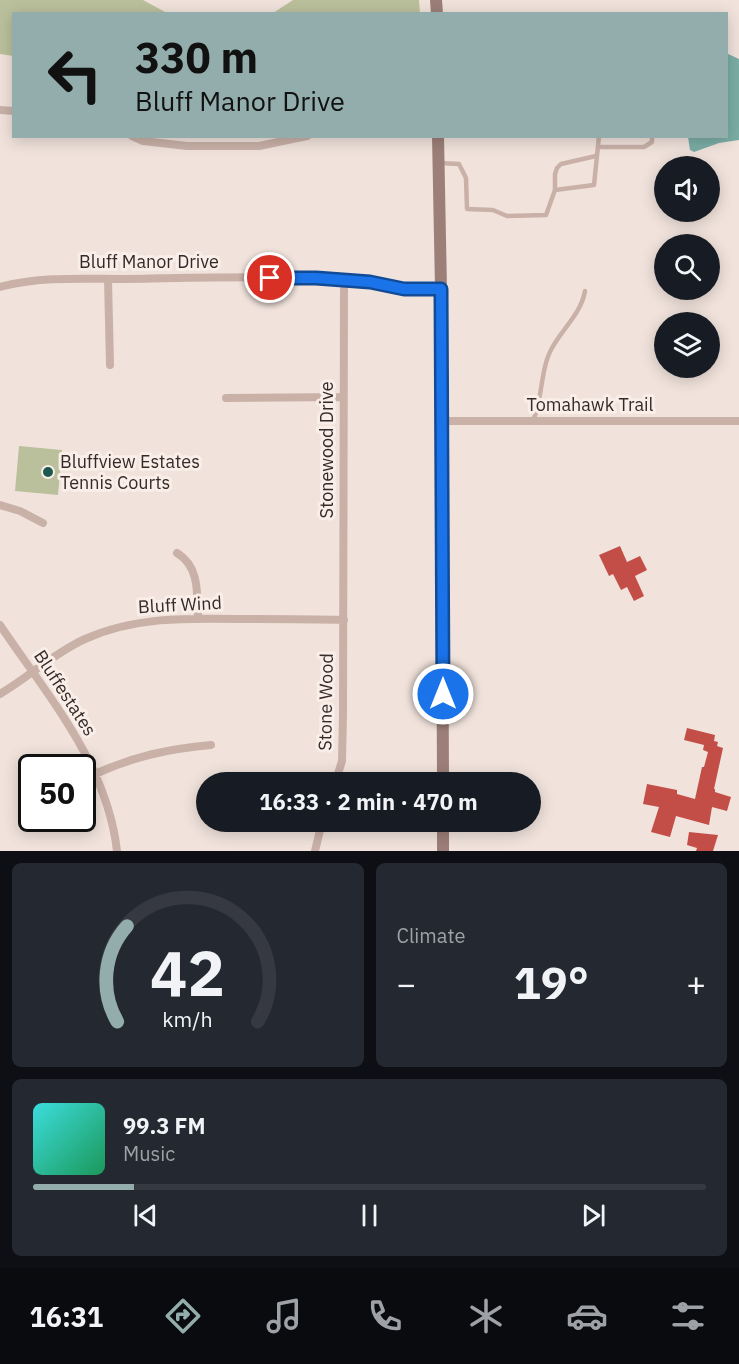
<!DOCTYPE html>
<meta charset="utf-8">
<style>
body{margin:0;font-family:"IBM Plex Sans",sans-serif;background:#242831;color:#f1f3f6;height:100vh;display:flex;flex-direction:column;font-size:22px;white-space:nowrap}
*{box-sizing:border-box;margin:0}
p{font-size:20px;color:#9ea1a6}
.icon{flex:none;width:33px;height:33px;fill:none;stroke:currentColor;stroke-width:2;stroke-linecap:round;stroke-linejoin:round}
.map{position:relative;height:851px;overflow:hidden}
.sheet{display:flex;flex-direction:column;gap:12px;padding:12px;background:#0d0f14;flex:1}
.sheet>*{flex:none}
.banner{position:absolute;left:12px;top:12px;width:716px;height:126px;border-radius:0px;box-shadow:0 3px 15px #0003;background:#92adab;color:#111;overflow:hidden}
.fabs{position:absolute;left:654px;top:156px;display:grid;gap:12px}
.fabs a{display:grid;place-items:center;width:66px;height:66px;border-radius:50%;background:#171b24;box-shadow:0 3px 15px #0003;font-size:30px}
.speed{position:absolute;left:18px;top:754px;display:flex;gap:12px;font-size:30px;font-weight:700;text-align:center}
.speed>*{display:grid;place-content:center;width:78px;height:78px;border-radius:50%;background:#171b24;box-shadow:0 3px 15px #0003;line-height:1}
.speed .limit{border:3px solid #111;border-radius:9px;background:#fff;color:#111}
.pin{position:absolute;display:grid;place-items:center;width:51px;height:51px;color:#fff;margin:-26px;border:3px solid #fff;border-radius:50%;box-shadow:0 2px 6px #0007}
.me{position:absolute;width:66px;margin:-33px;rotate:0deg;stroke-linejoin:round;filter:drop-shadow(0 0 4px #0008)}
.turn{display:flex;align-items:center;gap:21px;height:126px;padding:0 24px;font-size:27px}
.turn .icon{width:78px;height:78px;stroke-width:2.5}
.turn b{display:block;font-size:42px;line-height:51px}
.big{font-size:45px;font-weight:700;line-height:1.1}
.sheet .widget{flex:1;display:flex;flex-direction:column;justify-content:center;gap:9px;min-width:0;padding:0 21px;border-radius:9px;background:#242831}
.sheet .dial{align-items:center;gap:0}
.dial svg{height:156px;overflow:visible;fill:none;stroke:#363941;stroke-width:7;stroke-linecap:round;text-anchor:middle}
.dial text{fill:#f1f3f6;stroke:none}
.song{display:flex;align-items:center;gap:18px}
.cover{width:72px;height:72px;border-radius:9px;background:linear-gradient(135deg,hsl(180 70% 55%),hsl(150 70% 35%))}
.played{height:6px;border-radius:3px;background:linear-gradient(90deg,#92adab 15%,#363941 15%)}
.keys{display:flex;justify-content:space-around;direction:ltr}
.heat{display:flex;justify-content:space-between;align-items:center;font-size:33px;direction:ltr}
.sheet .tiles{flex:1;display:grid;gap:12px;grid-template-columns:1fr 1fr}
.widget:last-child{grid-column:span 2}
.trip{position:absolute;left:196px;top:772px;width:345px;height:60px;border-radius:30px;background:#171b24;box-shadow:0 3px 15px #0003;font-weight:700;line-height:60px;text-align:center}
.tab-bar{display:flex;height:96px;justify-content:space-around;align-items:center;background:#090b0e;color:#9ea1a6}
.tab-bar .icon{width:42px;height:42px}
.tab-bar .selected{color:#92adab}
.tab-bar b{font-size:27px;color:#f1f3f6}
.map>svg:first-child{display:block}
.green{fill:#bbc09c}
.water{fill:#7baea6}
.building{fill:#c34e48}
.lines{fill:none;stroke-linecap:round;stroke-linejoin:round}
.service{stroke:#c9b1a8;stroke-width:4.5}
.minor{stroke:#c9b1a8;stroke-width:8}
.secondary{stroke:#9d7f79;stroke-width:12}
.route-casing{stroke:#114b97;stroke-width:15}
.route{stroke:#1a73e8;stroke-width:10}
.poi-dot{fill:#1e5750;stroke:#f9eee8;stroke-width:2}
.labels{text-anchor:middle;stroke-width:6;stroke-linejoin:round;paint-order:stroke}
.street-label{font-size:18px;fill:#362a28;stroke:#f9eee8}
.poi-label{font-size:18px;fill:#362a28;stroke:#f9eee8;text-anchor:start}
</style>
<div class="map">
<svg width="739" height="851" viewBox="0 0 739 851">
<rect width="100%" height="100%" fill="#f1e3dc"/>
<path class="green" d="M0,0H143L167,13L14,14L13,56L0,54Z
M293,0H419L420,13H273Z
M19,446L62,450L58,495L15,491Z"/>
<path class="water" d="M726,53L739,59V140L719,143L694,152L690,150L688,137L726,136Z"/>
<path class="building" d="M620,546L627,562L640,556L647,570L635,576L644,596L634,601L627,587L621,590L613,574L609,576L599,555Z
M687,728L715,735L714,741L718,742L717,746L723,748L714,789H715V792L731,797L727,811L712,807L709,825L676,816L670,837L651,832L659,807L643,804L647,784L677,790V794L695,799L702,767H704L708,752L703,750L704,745L684,740Z
M689,832L718,835L713,851H696L697,848L687,845Z"/>
<g class="lines">
<path class="service" d="M598,147H644L652,142V136
M439,163L459,164L466,178L467,209L493,210L507,216L546,215L555,190V174L557,168L561,164L596,156
M555,190L594,185L599,136
M533,421C543,398 540,369 552,348C562,329 581,314 585,291"/>
<path class="minor" d="M0,110L14,111
M132,136L143,141L187,146H259L307,136
M108,279L110,365
M0,287C41,276 85,279 127,279C189,278 252,276 314,278C357,279 398,290 441,289
M226,398L343,397
M441,421H739
M0,505L20,511L43,523
M177,553C200,567 197,594 198,618
M0,625C47,695 107,763 117,851
M0,694C29,677 54,653 85,639C134,617 186,618 238,619C273,619 309,619 344,620
M95,774C135,756 168,749 211,745
M335,783L342,761L343,714L344,281
M315,851L322,822"/>
<path class="secondary" d="M436,0L437,14
M438,136L441,289L443,783
M443,851V822"/>
</g>
<g class="lines">
<g class="route-casing">
<path id="route" d="M270,278H316L370,282L404,289H441L443,694"/>
</g>
<use href="#route" class="route"/>
</g>
<circle class="poi-dot" cx="48" cy="472" r="6"/>
<g class="labels">
<g class="street-label">
<text x="149" y="268">Bluff Manor Drive</text>
<text x="590" y="411">Tomahawk Trail</text>
<text transform="translate(327 450) rotate(-90)" y="6">Stonewood Drive</text>
<text transform="translate(180 605) rotate(-3)" y="6">Bluff Wind</text>
<text transform="translate(65 693) rotate(57)" y="6">Bluffestates</text>
<text transform="translate(326 702) rotate(-89)" y="6">Stone Wood</text>
</g>
<g class="poi-label">
<text x="60" y="468">Bluffview Estates<tspan x="60" dy="21">Tennis Courts</tspan></text>
</g>
</g>
</svg>
<div class="fabs">
<a><svg class="icon" aria-label="sound" viewBox="0 0 24 24"><path d="M4 9h4l5-4v14l-5-4H4zM17 9q2 3 0 6"/></svg></a>
<a><svg class="icon" aria-label="search" viewBox="0 0 24 24"><circle cx="10" cy="10" r="6"/><path d="M15 15l6 6"/></svg></a>
<a><svg class="icon" aria-label="layers" viewBox="0 0 24 24"><path d="M12 4l9 5-9 5-9-5zM3 14l9 5 9-5"/></svg></a>
</div>
<div class="speed"><div class="limit">50</div></div>
<div class="pin" style="left:270px;top:278px;background:#d93025"><svg class="icon" aria-label="arrive" viewBox="0 0 24 24"><path d="M6 21V4h12l-3 4 3 4H6"/></svg></div>
<svg class="me" style="left:443px;top:694px" viewBox="-20 -20 40 40"><circle r="17" fill="#1a73e8" stroke="#fff" stroke-width="3"/><path d="M0-11L8 9 0 5-8 9z" fill="#fff"/></svg>
<div class="trip">16:33 · 2 min · 470 m</div>
<div class="banner">
<div class="turn"><svg class="icon" aria-label="left" viewBox="0 0 24 24"><path d="M17 20v-9H6M10 6l-5 5 5 5"/></svg><div><b>330 m</b>Bluff Manor Drive</div></div>
</div>
</div>
<section class="sheet">
<div class="tiles">
<div class="widget dial"><svg viewBox="0 0 100 80">
<path d="M14 69A42 42 0 1 1 86 69"/>
<path d="M14 69A42 42 0 0 1 19 20" stroke="#92adab"/>
<text x="50" y="56" font-size="32" font-weight="700">42</text>
<text x="50" y="72" font-size="11">km/h</text>
</svg></div>
<div class="widget"><p>Climate</p>
<div class="heat"><a>−</a><b class="big">19°</b><a>+</a></div>
</div>
<div class="widget">
<div class="song"><i class="cover"></i><div><b>99.3 FM</b><p>Music</p></div></div>
<div class="played"></div>
<div class="keys"><svg class="icon" aria-label="previous" viewBox="0 0 24 24"><path d="M18 5L8 12l10 7zM5 5v14"/></svg><svg class="icon" aria-label="pause" viewBox="0 0 24 24"><path d="M8 5v14M16 5v14"/></svg><svg class="icon" aria-label="next" viewBox="0 0 24 24"><path d="M6 5l10 7-10 7zM19 5v14"/></svg></div>
</div>
</div>
</section>
<nav class="tab-bar">
<b>16:31</b>
<svg class="icon selected" aria-label="directions" viewBox="0 0 24 24"><path d="M12 3l9 9-9 9-9-9zM9 14v-3h6M13 9l2 2-2 2"/></svg>
<svg class="icon" aria-label="music" viewBox="0 0 24 24"><path d="M9 18V5l10-2v13"/><circle cx="6" cy="18" r="3"/><circle cx="16" cy="16" r="3"/></svg>
<svg class="icon" aria-label="phone" viewBox="0 0 24 24"><path d="M5 4h4l2 5-3 2q2 4 5 5l2-3 5 2v4C11 20 4 13 5 4z"/></svg>
<svg class="icon" aria-label="climate" viewBox="0 0 24 24"><path d="M12 3v18M4 7l16 10M4 17L20 7"/></svg>
<svg class="icon" aria-label="car" viewBox="0 0 24 24"><path d="M5 17H2v-5l4-1 3-4h7l3 4 3 1v5h-3M9 17h6M6 11h13"/><circle cx="7" cy="17" r="2"/><circle cx="17" cy="17" r="2"/></svg>
<svg class="icon" aria-label="filters" viewBox="0 0 24 24"><path d="M4 7h16M4 17h16"/><circle cx="9" cy="7" r="2"/><circle cx="15" cy="17" r="2"/></svg>
</nav>
